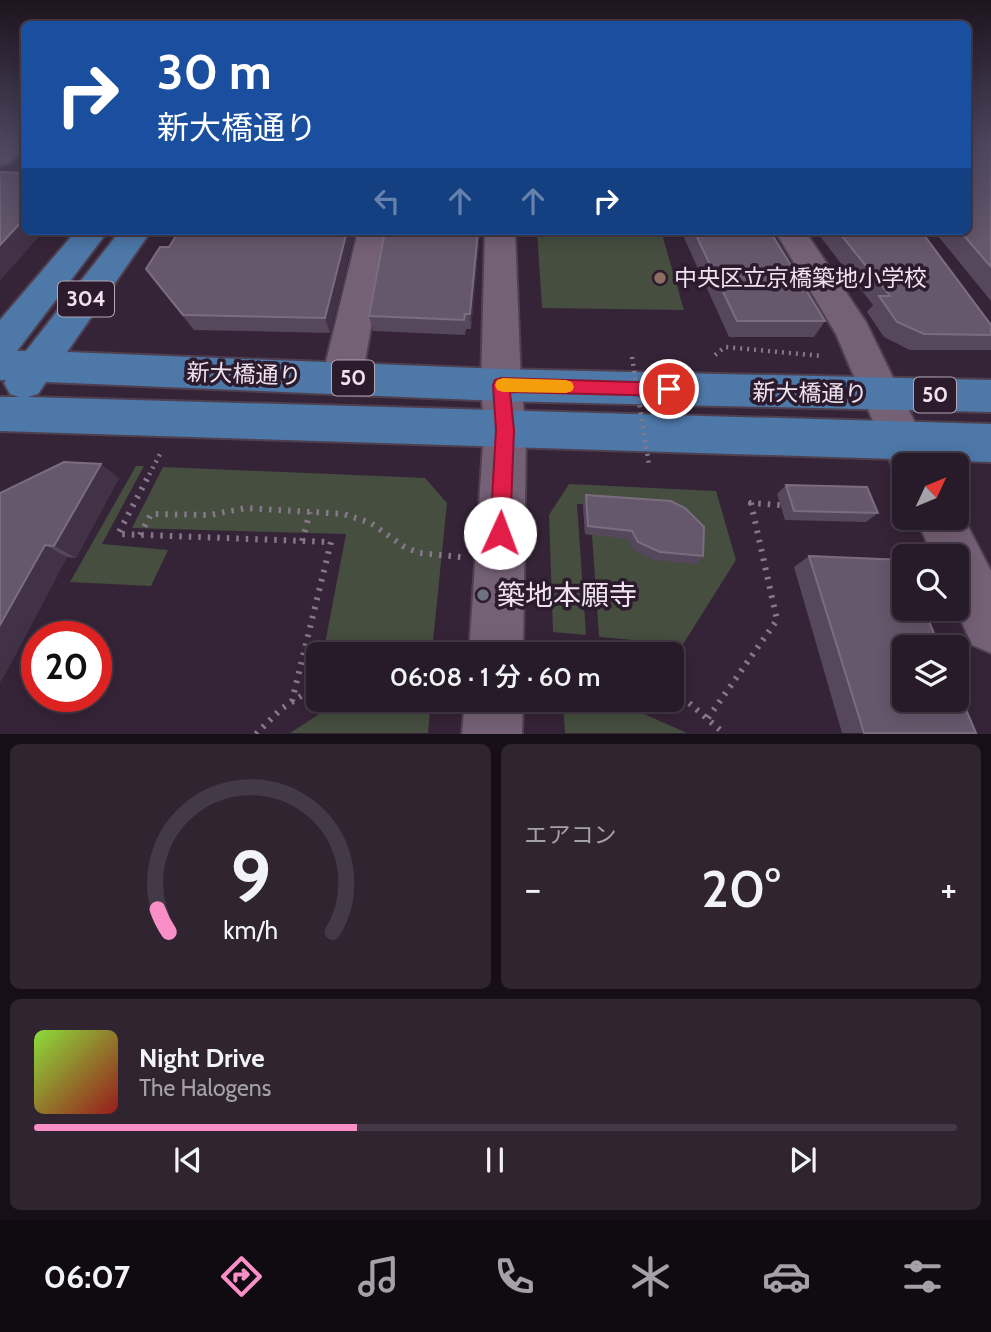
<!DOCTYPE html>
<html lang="ja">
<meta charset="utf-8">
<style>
body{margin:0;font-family:Cabin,"Noto Sans JP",sans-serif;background:#302431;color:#f1f3f6;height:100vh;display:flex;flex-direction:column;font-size:26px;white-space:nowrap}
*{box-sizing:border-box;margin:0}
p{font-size:23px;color:#a5a1a8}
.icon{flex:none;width:38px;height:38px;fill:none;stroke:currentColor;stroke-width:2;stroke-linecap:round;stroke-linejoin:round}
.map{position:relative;height:734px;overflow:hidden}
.sheet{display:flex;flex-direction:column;gap:10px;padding:10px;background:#160f17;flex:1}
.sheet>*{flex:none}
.hud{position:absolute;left:21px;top:21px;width:950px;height:214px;border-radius:10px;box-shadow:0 4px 18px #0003,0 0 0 2px #443946;background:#1a4fa0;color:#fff;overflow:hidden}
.needle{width:46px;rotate:46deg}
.buttons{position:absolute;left:892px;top:453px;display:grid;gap:14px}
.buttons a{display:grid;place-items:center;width:77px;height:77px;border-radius:10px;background:#281b29;box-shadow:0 4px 18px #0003,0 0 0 2px #443946;font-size:35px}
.speed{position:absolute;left:21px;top:621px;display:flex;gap:14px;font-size:35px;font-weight:700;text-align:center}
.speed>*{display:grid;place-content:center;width:91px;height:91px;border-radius:50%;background:#281b29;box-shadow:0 4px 18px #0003,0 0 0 2px #443946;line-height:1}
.speed .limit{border:10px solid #d22;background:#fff;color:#111}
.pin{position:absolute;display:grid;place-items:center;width:60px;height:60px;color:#fff;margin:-30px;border:4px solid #fff;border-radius:50%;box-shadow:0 2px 7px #0007}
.me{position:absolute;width:77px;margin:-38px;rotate:2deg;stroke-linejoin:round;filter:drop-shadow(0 0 5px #0008)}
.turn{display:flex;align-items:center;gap:24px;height:147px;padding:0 21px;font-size:32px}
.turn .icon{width:91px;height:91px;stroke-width:2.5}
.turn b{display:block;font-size:49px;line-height:60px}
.lanes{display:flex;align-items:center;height:66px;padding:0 21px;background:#0003;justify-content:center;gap:35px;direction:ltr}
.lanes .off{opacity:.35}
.big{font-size:52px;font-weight:600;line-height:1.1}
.sheet .widget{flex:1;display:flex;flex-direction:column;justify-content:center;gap:10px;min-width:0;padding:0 24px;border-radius:10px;background:#302431}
.sheet .dial{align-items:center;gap:0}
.dial svg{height:182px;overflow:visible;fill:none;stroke:#443946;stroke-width:7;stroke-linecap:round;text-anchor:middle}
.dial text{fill:#f1f3f6;stroke:none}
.song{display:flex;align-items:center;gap:21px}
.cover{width:84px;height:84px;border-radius:10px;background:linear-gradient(135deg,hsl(90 70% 55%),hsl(0 70% 35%))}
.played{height:7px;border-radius:4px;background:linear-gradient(90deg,#fa8fc7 35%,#443946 35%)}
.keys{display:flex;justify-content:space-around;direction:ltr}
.heat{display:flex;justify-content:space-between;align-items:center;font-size:38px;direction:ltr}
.sheet .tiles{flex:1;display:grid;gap:10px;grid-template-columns:1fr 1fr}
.widget:last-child{grid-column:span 2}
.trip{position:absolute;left:306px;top:642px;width:378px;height:70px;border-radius:10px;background:#281b29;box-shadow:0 4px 18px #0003,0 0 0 2px #443946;font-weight:600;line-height:70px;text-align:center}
.dock{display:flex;height:112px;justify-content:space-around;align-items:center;background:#100b10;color:#a5a1a8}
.dock .icon{width:49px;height:49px}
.dock .selected{color:#fa8fc7}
.dock b{font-size:32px;color:#f1f3f6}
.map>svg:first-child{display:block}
.green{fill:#454e3f}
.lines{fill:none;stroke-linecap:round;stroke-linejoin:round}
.minor-casing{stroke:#4f4050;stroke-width:4}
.major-casing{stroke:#4f4050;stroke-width:4}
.path-far1{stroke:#867888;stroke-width:4.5;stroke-dasharray:2 5;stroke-linecap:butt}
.path{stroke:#867888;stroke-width:6;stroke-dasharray:2.5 7;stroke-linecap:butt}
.minor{fill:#756176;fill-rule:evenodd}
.major{fill:#4d78a8;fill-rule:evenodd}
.path-bridge{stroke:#867888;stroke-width:4.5;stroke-dasharray:2 5;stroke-linecap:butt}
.wall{fill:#55475c}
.shaded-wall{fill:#423247}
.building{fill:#66586c;stroke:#7b6d80;stroke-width:2}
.route{fill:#e11d48;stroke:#92132f;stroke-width:2}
.slow{fill:#f59e0b}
.education-dot{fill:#8d6e63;stroke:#2b1b2d;stroke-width:2.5}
.worship-dot{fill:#6b7280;stroke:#2b1b2d;stroke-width:2.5}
.labels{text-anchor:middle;stroke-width:7;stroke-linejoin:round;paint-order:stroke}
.shield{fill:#2b1b2d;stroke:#b4a7b5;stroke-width:2}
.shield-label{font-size:21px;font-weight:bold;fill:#eee3ef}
.poi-label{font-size:23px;fill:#eee3ef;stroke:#2b1b2d;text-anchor:start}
.street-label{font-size:23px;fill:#eee3ef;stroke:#2b1b2d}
.near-poi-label{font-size:28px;fill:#eee3ef;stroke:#2b1b2d;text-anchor:start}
</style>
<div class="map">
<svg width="991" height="734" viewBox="0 0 991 734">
<rect width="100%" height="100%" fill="#352437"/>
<path class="green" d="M537,231H661L684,310L542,308Z
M136,466H144L102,544L168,550L151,586L70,582Z
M163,467L425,478L447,503L433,641L368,643L323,654L346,534L132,528Z
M569,484L716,491L736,560L680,649L644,641L599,637L592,535L585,534L583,504H577L586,635L553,632L549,515Z
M357,700H431L428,733H290L324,711Z
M563,704L644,714L687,733H565Z"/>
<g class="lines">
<g class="minor-casing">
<path id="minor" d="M1,142H24V148L9,163L0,165Z
M358,231H388L362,378L356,389L342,394L328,389L322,378Z
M485,231H515L521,385L526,430L523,654H469L484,430L481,385Z
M775,231H805L866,322L936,466H905V482L898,480L836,334Z
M957,505L991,571V653L972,645L956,609L957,556H933L916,518H957Z
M465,700H523L522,734H462Z"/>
</g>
<g class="major-casing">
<path id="major" d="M76,231H108L17,351H26L120,231H151L67,352L501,369L991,380V412L501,401L46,382L38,394L28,397L991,424V462L0,431V397H19L10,394L4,383L6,380H0V320Z"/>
</g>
<path class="path-far1" d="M715,355L725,347L822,356
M146,481L160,454"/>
<path class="path" d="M147,479L118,534L331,542L292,701
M140,535L151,514L210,515L246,508L344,514L371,523L403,546L419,553L461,557
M302,541L310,512
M672,695L689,703L725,734
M708,718L777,620L751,503L780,505
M256,734L281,709L318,685"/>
<use href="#minor" class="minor"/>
<use href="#major" class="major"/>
<path class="path-bridge" d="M632,357L649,465"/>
</g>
<path class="wall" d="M991,142V301L934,231H968Z
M355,231L330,333L194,330L157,284L146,269L169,247Z
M385,231H480L471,329H466L465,335L373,331L369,316Z
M681,231H770L825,321L814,337H729Z
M816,231H921L991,325V350H910L884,337L867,312L873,305Z
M119,478L76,558L67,557L5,674L0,493Z
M786,485L878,513L866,522L785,520L777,494Z
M586,495L703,556L697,564L654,560L633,550L628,539L585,534L583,504Z
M809,556L976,733H842L794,567Z"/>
<path class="shaded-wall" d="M24,219V231H44L0,281V245Z
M347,231H355L330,333L325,318Z
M478,231H480L471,329L470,314Z
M101,464L119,478L76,558L54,546Z
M45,545L67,557L0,683V625Z"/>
<path class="building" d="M968,142H991V267L960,231H968Z
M0,172L24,173V219L0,245Z
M179,231H347L325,318L183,315L146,269L160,247H169Z
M385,231H478L470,314H465L464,320L369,316Z
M694,231H770L825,321H737Z
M838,231H921L991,325V335L924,334L897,322L879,296H890Z
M64,462L101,464L54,546L45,545L0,625V493Z
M786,485L867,487L878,513L794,511Z
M586,495L671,501L685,508L704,527L703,556L660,552L638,542L632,531L588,526Z
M809,556L904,560L905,609H924L940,648H905V700H957V688L976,733H864Z"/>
<linearGradient id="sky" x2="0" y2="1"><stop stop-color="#1d141e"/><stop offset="0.58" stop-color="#4b455e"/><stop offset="1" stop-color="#4b455e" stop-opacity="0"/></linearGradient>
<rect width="991" height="244" fill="url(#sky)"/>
<path class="route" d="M501,378L669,383L675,384L677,389L675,394L669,396L510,392L514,430L510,533L507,540L500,543L493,540L490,533L496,430L493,385L495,380Z"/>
<path class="slow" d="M503,378L566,380L572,382L574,387L572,391L566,393L503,392L497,390L495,385L497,380Z"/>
<circle class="education-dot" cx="660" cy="278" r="7"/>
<circle class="worship-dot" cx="483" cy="595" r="7"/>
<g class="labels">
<g class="shield">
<rect x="58" y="281.5" width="56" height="35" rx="5"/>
<rect x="332" y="360.5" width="42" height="35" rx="5"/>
<rect x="914" y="377.5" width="42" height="35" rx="5"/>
</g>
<g class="shield-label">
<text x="86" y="306">304</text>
<text x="353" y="385">50</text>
<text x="935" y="402">50</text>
</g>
<g class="poi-label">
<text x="674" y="286">中央区立京橋築地小学校</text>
</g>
<g class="street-label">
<text transform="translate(244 374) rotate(2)" y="8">新大橋通り</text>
<text transform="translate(810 393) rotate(1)" y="8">新大橋通り</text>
</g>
<g class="near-poi-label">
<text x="497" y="605">築地本願寺</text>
</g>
</g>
</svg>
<div class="buttons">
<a><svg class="needle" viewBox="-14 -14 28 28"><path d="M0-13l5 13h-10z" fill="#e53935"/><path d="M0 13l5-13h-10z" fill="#a5a1a8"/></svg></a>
<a><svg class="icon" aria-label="search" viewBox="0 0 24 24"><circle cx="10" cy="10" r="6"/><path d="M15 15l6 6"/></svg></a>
<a><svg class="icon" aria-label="layers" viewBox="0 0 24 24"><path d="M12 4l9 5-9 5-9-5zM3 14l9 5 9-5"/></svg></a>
</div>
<div class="speed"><div class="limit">20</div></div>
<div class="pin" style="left:669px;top:389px;background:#d93025"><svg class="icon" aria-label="arrive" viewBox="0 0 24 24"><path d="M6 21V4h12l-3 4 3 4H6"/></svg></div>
<svg class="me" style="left:500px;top:533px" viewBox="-20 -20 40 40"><circle r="19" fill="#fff"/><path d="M0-13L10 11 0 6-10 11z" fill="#e11d48"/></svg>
<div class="trip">06:08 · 1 分 · 60 m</div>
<div class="hud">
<div class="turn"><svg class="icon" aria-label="right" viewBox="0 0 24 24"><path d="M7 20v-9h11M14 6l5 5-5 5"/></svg><div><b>30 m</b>新大橋通り</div></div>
<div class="lanes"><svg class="icon off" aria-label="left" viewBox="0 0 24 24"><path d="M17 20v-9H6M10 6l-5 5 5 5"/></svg><svg class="icon off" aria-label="ahead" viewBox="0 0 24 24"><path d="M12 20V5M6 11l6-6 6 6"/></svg><svg class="icon off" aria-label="ahead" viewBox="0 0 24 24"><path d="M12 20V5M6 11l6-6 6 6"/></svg><svg class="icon" aria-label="right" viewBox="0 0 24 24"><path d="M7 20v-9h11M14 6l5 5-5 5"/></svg></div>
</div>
</div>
<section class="sheet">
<div class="tiles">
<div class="widget dial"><svg viewBox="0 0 100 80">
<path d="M14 69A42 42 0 1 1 86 69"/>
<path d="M14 69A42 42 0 0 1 9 59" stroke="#fa8fc7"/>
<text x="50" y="56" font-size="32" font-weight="700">9</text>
<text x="50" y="72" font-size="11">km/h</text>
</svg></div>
<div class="widget"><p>エアコン</p>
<div class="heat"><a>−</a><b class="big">20°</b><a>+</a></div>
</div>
<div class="widget">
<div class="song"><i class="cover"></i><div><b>Night Drive</b><p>The Halogens</p></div></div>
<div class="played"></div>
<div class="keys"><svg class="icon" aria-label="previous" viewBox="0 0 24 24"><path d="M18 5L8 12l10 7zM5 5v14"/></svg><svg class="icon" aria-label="pause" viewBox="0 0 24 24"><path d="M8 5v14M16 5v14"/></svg><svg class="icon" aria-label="next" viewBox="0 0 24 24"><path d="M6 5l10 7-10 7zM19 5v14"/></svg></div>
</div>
</div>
</section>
<nav class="dock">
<b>06:07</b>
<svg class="icon selected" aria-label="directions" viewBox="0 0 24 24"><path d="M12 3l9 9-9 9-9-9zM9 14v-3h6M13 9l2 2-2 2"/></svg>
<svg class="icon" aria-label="music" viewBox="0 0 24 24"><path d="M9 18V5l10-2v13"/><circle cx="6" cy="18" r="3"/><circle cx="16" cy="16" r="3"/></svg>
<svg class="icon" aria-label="phone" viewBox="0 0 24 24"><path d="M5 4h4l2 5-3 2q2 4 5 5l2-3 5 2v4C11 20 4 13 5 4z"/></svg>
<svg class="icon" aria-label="climate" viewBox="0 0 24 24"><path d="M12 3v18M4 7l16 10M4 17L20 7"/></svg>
<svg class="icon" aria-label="car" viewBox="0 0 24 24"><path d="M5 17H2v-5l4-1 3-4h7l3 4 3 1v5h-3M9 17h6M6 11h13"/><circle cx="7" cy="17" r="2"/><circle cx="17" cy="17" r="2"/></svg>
<svg class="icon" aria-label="filters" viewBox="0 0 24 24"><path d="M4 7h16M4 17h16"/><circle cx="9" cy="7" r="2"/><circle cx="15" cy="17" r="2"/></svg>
</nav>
